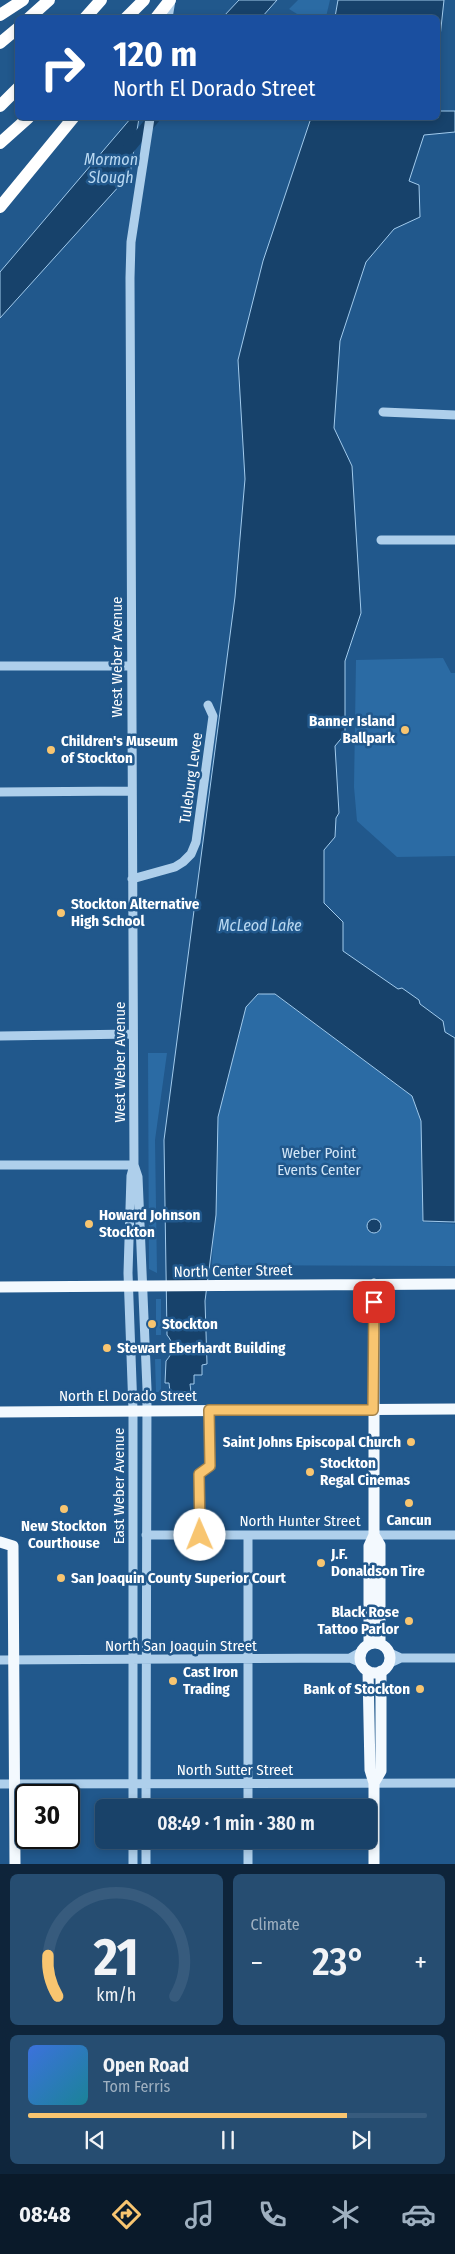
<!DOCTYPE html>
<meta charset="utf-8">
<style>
body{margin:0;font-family:"Fira Sans Condensed",sans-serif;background:#264d71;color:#f1f3f6;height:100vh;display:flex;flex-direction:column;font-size:19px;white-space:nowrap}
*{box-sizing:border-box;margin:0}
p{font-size:16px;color:#9fb0c0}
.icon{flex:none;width:28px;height:28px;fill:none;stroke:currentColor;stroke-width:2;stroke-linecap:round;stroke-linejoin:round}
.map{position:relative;height:1864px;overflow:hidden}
.sheet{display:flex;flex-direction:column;gap:10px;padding:10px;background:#0e243a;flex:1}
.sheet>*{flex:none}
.guide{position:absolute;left:15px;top:15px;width:425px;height:105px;border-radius:8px;box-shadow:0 2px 8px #0003,0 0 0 1px #375b7d;background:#1a4fa0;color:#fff;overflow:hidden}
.speed{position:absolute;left:15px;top:1784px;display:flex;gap:10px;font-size:25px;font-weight:700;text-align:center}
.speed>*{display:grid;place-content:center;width:65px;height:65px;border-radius:50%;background:#194269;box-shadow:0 2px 8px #0003,0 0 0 1px #375b7d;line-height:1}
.speed .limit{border:2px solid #111;border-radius:8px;background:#fff;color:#111}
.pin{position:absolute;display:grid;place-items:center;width:42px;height:42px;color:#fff;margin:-21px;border-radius:10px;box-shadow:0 2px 8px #0006}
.me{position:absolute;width:55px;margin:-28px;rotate:359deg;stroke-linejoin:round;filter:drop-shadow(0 0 4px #0008)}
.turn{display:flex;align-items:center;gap:18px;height:105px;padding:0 15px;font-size:22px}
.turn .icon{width:65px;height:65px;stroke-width:2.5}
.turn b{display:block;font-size:35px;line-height:42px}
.big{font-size:38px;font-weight:600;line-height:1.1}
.sheet .widget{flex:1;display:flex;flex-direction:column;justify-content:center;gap:8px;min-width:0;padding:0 18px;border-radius:8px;background:#264d71}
.sheet .dial{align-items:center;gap:0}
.dial svg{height:130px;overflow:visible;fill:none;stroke:#375b7d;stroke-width:7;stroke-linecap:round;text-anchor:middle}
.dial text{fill:#f1f3f6;stroke:none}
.song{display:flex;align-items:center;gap:15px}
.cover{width:60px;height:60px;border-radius:8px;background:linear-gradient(135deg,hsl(220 70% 55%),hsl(190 70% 35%))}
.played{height:5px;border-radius:2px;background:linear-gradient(90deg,#f8c570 80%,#375b7d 80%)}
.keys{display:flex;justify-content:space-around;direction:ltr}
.heat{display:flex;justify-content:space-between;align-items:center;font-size:28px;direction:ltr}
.sheet .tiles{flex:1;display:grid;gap:10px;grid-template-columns:1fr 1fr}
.widget:last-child{grid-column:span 2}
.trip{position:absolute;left:95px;top:1799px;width:282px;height:50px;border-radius:8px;background:#194269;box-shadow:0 2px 8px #0003,0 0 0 1px #375b7d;font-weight:600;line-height:50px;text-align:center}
.dock{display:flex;height:80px;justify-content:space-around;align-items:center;background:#0a1a2a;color:#9fb0c0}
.dock .icon{width:35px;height:35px}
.dock .on{color:#f8c570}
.dock b{font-size:22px;color:#f1f3f6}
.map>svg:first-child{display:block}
.green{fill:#2b6ba4}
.water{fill:#17426b;stroke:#a2cbed}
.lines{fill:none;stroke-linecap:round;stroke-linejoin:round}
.river{stroke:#17426b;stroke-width:12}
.minor{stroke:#aecfeb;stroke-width:9}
.major{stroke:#f3f9fe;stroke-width:11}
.highway{stroke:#fff;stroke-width:12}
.route-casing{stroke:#a18049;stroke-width:12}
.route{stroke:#f8c570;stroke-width:9}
.poi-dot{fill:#f8c570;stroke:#21588c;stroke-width:2}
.labels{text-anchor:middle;stroke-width:5;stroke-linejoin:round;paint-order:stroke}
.street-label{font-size:15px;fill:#fff;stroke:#21588c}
.poi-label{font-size:15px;font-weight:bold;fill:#fff;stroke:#21588c;text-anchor:start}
.park-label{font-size:15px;fill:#d3e7f8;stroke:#21588c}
.water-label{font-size:16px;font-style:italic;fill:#bad9f2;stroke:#21588c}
</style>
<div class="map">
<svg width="455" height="1864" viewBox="0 0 455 1864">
<rect width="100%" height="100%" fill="#21588c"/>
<path class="green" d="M298,0H330L326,17H302L289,9Z
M443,658L451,673H455V856L397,857L357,821L354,787L356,660Z
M268,992L274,994L412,1096L421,1122L423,1222L455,1224V1266L212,1265L218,1117L246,1007L253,997Z
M148,1053H167L155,1140L157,1273L149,1269Z
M156,1299H161V1335H156Z
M155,1359H161V1392H156Z"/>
<path class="water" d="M239,0H277L262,17H223Z
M338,0H444L440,37L438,83V18L335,17Z
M438,111H455V132L424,135L409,181L419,185L420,217L394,229L366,262L340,341L334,428L352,466L361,613L345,661V734L335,746L339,813L336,818L335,837L324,850V903L343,922V951L398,989L402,988L419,1000L420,1004L443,1021L445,1032L455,1038V1222L423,1221L421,1121L412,1096L275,994H258L246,1007L218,1117L216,1215L205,1301L207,1364L202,1365V1375H194V1384H190L191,1392H170L169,1383H165L166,1361C174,1352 174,1343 167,1335L164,1140L235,597L245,479L238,360L263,261L311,118H438Z
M131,118H139L130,174L0,318V272Z
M367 1226a7 7 0 1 1 14 0a7 7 0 1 1-14 0Z"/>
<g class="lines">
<path class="river" d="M125,153L154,118"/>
<path class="minor" d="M168,18L171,0
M383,412L455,415
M381,540H455
M0,666H131
M0,792L132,791
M132,879L175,867L183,862L191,854L196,842L213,716L208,705
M0,1036L133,1034
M0,1165H134
M146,1535H455
M200,1535L199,1474L210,1466L209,1410
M248,1535V1808
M388,1652L401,1658H455
M350,1658L361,1652
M0,1660L350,1658L361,1663
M388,1664L401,1658
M0,1784L455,1783
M133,1808V1410L128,1273L131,1176L134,1165
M146,1808L147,1389L138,1177L134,1165L130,278L131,242L150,118
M146,1840V1864
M133,1864V1840
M248,1864V1840"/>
<path class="major" d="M0,1287L455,1284
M0,1412L455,1409
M374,1535L380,1545V1644
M0,1542L13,1546L15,1864
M360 1658a15 15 0 1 1 30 0a15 15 0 1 1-30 0Z
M369,1644V1546L374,1535V1284
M368,1671L370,1770L374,1783V1864
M374,1783L381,1771V1671"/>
<path class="highway" d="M0,15L23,0
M29,18L49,0
M85,18L101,0
M126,18L144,0
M156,18L170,0
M0,43L18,28
M0,106L18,88
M0,143L28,118
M0,207L73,118"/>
</g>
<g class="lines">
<g class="route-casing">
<path id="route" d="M200,1535L199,1474L210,1466L209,1410H373L374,1302"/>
</g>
<use href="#route" class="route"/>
</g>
<g class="poi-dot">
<circle cx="405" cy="730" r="5"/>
<circle cx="51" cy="750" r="5"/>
<circle cx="61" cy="913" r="5"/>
<circle cx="89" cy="1224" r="5"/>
<circle cx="152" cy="1324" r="5"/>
<circle cx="107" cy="1348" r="5"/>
<circle cx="411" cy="1442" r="5"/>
<circle cx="310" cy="1472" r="5"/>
<circle cx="409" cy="1503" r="5"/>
<circle cx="64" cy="1509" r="5"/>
<circle cx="321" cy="1563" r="5"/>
<circle cx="61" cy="1578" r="5"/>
<circle cx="409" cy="1621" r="5"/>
<circle cx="173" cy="1681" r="5"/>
<circle cx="420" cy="1689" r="5"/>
</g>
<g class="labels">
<g class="street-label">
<text transform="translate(117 657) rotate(-90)" y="5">West Weber Avenue</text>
<text transform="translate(191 778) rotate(-82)" y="5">Tuleburg Levee</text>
<text transform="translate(120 1062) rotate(-90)" y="5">West Weber Avenue</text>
<text transform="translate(233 1271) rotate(-1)" y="5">North Center Street</text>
<text x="128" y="1401">North El Dorado Street</text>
<text transform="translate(119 1486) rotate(-90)" y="5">East Weber Avenue</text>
<text x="300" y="1526">North Hunter Street</text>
<text x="181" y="1651">North San Joaquin Street</text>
<text x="235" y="1775">North Sutter Street</text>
</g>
<g class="poi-label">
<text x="395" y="726" text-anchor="end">Banner Island<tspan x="395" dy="17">Ballpark</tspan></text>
<text x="61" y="746">Children's Museum<tspan x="61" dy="17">of Stockton</tspan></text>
<text x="71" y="909">Stockton Alternative<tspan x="71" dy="17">High School</tspan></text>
<text x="99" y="1220">Howard Johnson<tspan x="99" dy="17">Stockton</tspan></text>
<text x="162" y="1329">Stockton</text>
<text x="117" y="1353">Stewart Eberhardt Building</text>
<text x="401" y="1447" text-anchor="end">Saint Johns Episcopal Church</text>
<text x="320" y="1468">Stockton<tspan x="320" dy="17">Regal Cinemas</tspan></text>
<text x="409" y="1525" text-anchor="middle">Cancun</text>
<text x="64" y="1531" text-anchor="middle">New Stockton<tspan x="64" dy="17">Courthouse</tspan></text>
<text x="331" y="1559">J.F.<tspan x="331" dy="17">Donaldson Tire</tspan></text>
<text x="71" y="1583">San Joaquin County Superior Court</text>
<text x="399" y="1617" text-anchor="end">Black Rose<tspan x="399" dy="17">Tattoo Parlor</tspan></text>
<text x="183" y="1677">Cast Iron<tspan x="183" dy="17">Trading</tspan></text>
<text x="410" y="1694" text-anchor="end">Bank of Stockton</text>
</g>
<g class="park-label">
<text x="319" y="1158">Weber Point<tspan x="319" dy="17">Events Center</tspan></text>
</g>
<g class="water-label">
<text x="111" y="165">Mormon<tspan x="111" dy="18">Slough</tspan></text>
<text x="260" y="931">McLeod Lake</text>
</g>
</g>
</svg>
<div class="speed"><div class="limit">30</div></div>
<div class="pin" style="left:374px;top:1302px;background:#d93025"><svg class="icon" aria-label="arrive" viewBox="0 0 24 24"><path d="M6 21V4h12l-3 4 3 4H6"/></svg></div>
<svg class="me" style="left:200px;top:1535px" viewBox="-20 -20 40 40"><circle r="19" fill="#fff"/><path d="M0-13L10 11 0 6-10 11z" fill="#f8c570"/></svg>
<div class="trip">08:49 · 1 min · 380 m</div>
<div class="guide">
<div class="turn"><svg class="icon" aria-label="right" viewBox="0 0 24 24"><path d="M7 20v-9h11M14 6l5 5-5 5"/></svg><div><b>120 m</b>North El Dorado Street</div></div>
</div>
</div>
<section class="sheet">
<div class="tiles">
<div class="widget dial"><svg viewBox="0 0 100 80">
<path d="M14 69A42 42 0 1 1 86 69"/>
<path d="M14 69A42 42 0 0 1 8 44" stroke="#f8c570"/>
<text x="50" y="56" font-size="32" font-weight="700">21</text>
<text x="50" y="72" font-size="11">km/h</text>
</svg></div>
<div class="widget"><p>Climate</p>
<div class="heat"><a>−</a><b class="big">23°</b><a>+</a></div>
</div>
<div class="widget">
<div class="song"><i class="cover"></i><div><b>Open Road</b><p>Tom Ferris</p></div></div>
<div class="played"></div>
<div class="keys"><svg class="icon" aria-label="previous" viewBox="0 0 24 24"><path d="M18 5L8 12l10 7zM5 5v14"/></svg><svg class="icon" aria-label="pause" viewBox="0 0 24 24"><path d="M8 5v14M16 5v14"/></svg><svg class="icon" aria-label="next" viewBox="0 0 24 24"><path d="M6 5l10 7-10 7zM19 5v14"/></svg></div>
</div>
</div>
</section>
<nav class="dock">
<b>08:48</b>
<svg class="icon on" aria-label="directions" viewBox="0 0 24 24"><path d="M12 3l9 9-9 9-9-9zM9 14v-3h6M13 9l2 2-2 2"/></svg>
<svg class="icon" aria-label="music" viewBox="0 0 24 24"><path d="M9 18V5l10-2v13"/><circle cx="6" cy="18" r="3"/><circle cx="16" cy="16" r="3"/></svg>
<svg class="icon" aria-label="phone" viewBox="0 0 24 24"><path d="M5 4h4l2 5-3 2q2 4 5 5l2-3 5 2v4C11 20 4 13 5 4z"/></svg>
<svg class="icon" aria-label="climate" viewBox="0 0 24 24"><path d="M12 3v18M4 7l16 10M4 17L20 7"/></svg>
<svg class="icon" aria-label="car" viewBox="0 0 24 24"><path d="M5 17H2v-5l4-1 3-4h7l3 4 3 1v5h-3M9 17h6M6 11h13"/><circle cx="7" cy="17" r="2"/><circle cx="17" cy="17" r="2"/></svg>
</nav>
